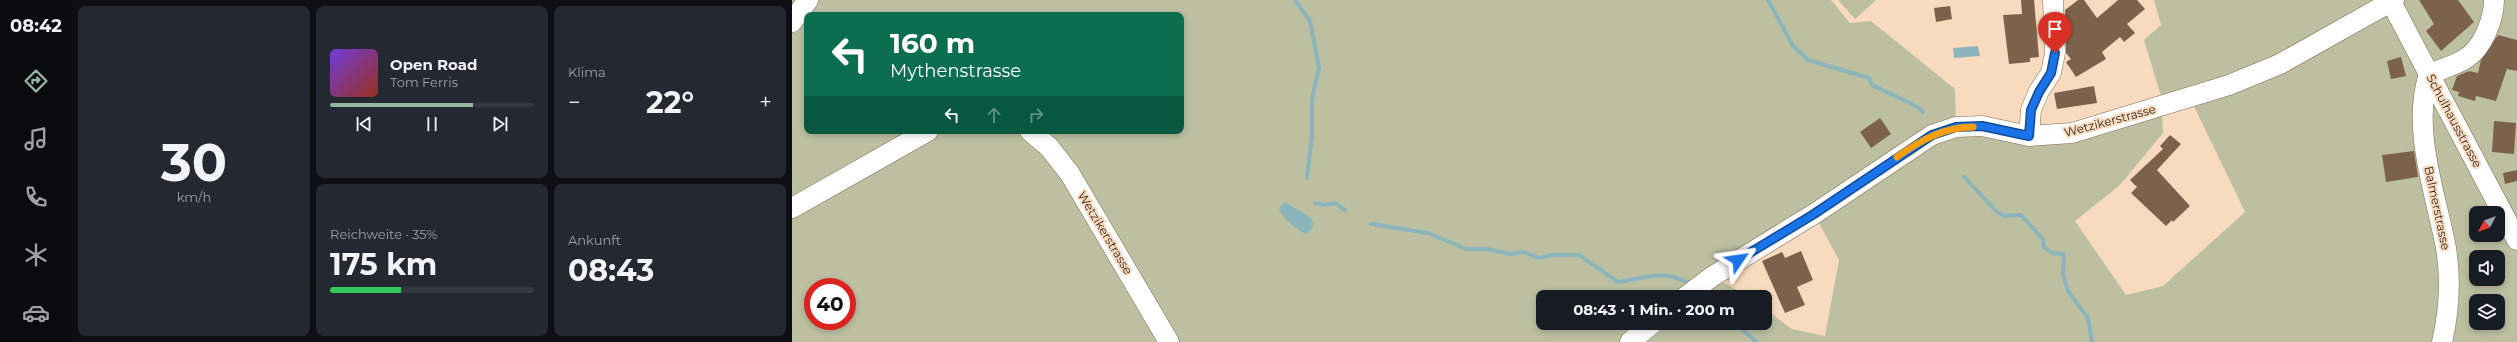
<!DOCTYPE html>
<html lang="de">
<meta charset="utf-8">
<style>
body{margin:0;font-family:Montserrat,sans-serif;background:#242831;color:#f1f3f6;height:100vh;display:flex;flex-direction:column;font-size:15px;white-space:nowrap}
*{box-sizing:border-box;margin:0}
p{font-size:13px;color:#9ea1a6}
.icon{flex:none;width:22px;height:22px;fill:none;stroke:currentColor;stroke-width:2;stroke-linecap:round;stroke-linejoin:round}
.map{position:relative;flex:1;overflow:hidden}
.side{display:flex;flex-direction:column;gap:6px;padding:6px;background:#0d0f14;width:720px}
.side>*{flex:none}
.hud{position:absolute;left:12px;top:12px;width:380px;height:122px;border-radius:8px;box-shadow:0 2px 6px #0003;background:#0b6e4f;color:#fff;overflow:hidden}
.needle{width:26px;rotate:229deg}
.tools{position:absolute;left:1677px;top:206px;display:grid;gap:8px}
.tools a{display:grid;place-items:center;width:36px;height:36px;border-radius:8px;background:#171b24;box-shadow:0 2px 6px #0003;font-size:20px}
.speed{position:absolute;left:12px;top:278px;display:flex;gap:8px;font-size:20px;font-weight:700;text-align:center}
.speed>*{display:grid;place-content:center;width:52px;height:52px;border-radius:50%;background:#171b24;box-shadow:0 2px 6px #0003;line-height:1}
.speed .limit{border:6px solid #d22;background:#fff;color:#111}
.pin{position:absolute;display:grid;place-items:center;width:34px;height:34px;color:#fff;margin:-41px -17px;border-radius:50% 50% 50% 0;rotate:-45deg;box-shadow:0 0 4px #0007}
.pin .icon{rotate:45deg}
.me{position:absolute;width:44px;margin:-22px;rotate:58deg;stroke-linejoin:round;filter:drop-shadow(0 0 3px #0008)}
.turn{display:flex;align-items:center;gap:14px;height:84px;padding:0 20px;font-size:18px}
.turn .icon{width:52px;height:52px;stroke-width:2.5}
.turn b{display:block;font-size:28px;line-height:34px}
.lanes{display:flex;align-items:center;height:38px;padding:0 20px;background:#0003;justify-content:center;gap:20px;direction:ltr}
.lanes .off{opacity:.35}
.big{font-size:30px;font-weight:700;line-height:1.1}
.side .widget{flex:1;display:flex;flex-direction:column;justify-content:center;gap:6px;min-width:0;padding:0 14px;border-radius:8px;background:#242831}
.side .dial{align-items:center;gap:0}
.dial b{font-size:52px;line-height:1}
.song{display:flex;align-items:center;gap:12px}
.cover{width:48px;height:48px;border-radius:6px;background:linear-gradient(135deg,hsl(260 70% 55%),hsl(10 70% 35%))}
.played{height:4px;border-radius:2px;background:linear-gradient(90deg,#95b6a0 70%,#363941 70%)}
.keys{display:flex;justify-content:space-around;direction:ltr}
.heat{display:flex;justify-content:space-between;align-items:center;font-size:22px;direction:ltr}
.charge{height:6px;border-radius:3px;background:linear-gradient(90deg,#34c759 35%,#363941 0)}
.side .tiles{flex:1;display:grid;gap:6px;grid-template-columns:repeat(3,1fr)}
.widget:first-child{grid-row:span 2}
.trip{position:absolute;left:744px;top:290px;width:236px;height:40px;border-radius:8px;background:#171b24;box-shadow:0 2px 6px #0003;font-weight:700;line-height:40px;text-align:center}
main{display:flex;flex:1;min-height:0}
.dock{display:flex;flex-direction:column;width:72px;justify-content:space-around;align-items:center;background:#090b0e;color:#9ea1a6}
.dock .icon{width:28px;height:28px}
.dock .selected{color:#95b6a0}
.dock b{font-size:18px;color:#f1f3f6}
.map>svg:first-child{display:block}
.green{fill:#bcc0a1;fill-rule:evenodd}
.water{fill:#8bb5ba}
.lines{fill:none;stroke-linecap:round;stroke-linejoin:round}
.stream{stroke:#8bb5ba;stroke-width:4}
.building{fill:#7d624b}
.minor-casing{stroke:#826950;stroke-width:21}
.minor{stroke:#fff;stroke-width:20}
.route-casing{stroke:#114b97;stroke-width:10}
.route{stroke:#1a73e8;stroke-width:7}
.slow{stroke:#f59e0b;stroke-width:7}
.labels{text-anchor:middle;stroke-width:4;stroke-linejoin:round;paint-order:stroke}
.street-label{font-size:12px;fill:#352a20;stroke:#f8dbbf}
</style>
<main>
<nav class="dock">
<b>08:42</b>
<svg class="icon selected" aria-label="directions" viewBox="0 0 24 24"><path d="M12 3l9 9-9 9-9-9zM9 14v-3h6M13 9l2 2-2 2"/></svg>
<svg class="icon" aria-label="music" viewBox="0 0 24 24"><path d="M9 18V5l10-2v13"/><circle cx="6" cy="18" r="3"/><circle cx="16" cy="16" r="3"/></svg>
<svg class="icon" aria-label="phone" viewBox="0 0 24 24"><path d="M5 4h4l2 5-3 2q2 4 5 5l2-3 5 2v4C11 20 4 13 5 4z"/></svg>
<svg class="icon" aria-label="climate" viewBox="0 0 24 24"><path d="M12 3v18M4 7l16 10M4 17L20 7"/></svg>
<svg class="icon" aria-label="car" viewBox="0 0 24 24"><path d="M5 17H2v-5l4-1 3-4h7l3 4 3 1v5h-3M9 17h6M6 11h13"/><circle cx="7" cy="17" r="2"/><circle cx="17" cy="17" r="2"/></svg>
</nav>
<section class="side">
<div class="tiles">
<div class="widget dial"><b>30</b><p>km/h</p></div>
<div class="widget">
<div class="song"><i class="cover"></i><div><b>Open Road</b><p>Tom Ferris</p></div></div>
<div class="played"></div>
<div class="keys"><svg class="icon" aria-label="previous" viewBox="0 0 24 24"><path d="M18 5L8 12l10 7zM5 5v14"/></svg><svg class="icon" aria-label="pause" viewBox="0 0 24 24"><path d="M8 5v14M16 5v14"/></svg><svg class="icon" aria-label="next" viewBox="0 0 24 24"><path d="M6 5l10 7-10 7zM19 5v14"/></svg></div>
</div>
<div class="widget"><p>Klima</p>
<div class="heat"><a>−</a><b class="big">22°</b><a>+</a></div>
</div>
<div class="widget"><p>Reichweite · 35%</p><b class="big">175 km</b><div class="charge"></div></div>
<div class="widget"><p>Ankunft</p><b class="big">08:43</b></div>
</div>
</section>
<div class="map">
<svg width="1725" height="342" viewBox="0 0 1725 342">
<rect width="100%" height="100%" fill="#f8dbbf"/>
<path class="green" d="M0,0H1039L1058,23L1079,21L1163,89L1164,127L1237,136L1370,107L1371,133L1328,185L1283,221L1334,295L1371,286L1453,212L1398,98L1372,106L1352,40L1369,25L1362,0H1725V342H0ZM15,15H389V131H15ZM1684,213H1706V235H1684ZM1022,214L1047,260L1033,336L1000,329L973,309V323H751V297H956L922,276ZM1684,257H1706V279H1684ZM21,287H55V321H21ZM1684,301H1706V323H1684Z
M1046,0H1084L1063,19Z"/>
<path class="water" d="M1186,46L1188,56L1162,58L1161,48Z
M493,202C497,204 500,207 504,209C515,214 530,222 514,234C506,231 488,216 487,208Z"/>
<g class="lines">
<path class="stream" d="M503,0L518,21L527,67L520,100V136L515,178
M976,0L1001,46L1016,60L1077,78L1080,85L1124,106L1131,112
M1172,177L1205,212L1213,216L1229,215L1251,239L1252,247L1260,253L1272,254L1271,275L1276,291L1296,318L1300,342
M523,203L532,205L543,203L553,210
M579,224L636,233L674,249H695L718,254L732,252L747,258L761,255H787L826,282C855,278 869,269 897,283
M942,323L965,342"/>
</g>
<path class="building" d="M1229,0H1242L1247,57L1238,58V62L1217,64L1211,15L1230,14Z
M1286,0H1292L1305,18L1326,0H1345L1353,9L1335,24L1343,33L1332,42L1328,37L1310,52L1314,59L1284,77L1274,62L1279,59L1274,53L1273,10Z
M1627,0H1666L1682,22L1649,51L1634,31L1642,24Z
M1158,6L1160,19L1144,22L1142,8Z
M1706,35L1725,40V71L1715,69L1704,101L1684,96L1683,101L1666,96L1667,92L1660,90L1665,76L1677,71L1686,73L1689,60Z
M1609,57L1614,76L1599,79L1595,61Z
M1302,86L1305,103L1265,109L1262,93Z
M1088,118L1099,134L1079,148L1068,132Z
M1702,121L1724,123L1722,154L1700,152Z
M1378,135L1389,144L1365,170L1398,206L1381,222L1380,220L1374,226L1339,193L1345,187L1338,180L1371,149L1368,146Z
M1622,151L1626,177L1594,182L1590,155Z
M1725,170V181L1713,184L1711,173Z
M1009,251L1021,280L1005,287L1013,305L993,313L970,261L990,252L993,258Z"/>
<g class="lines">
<g class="minor-casing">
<path id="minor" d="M1599,2L1725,240
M0,22L16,0
M238,131L257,147L278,174L377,342
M1237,136L1239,110L1247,91L1259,73L1263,53L1261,0
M0,208L136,131
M893,297L921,276L1022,214L1140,135L1164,127L1190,126L1237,136L1280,133L1437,85L1488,64L1602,0
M838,342L861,323
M1650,342C1657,312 1659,279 1654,248C1644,194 1619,129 1637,74C1665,63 1681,62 1694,33C1699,22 1702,12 1702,0"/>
</g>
<use href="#minor" class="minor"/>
</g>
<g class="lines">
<g class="route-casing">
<path id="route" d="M946,260L1022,214L1140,135L1164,127L1190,126L1237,136L1239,110L1247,92L1259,73L1263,53"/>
</g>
<use href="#route" class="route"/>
<path class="slow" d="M1105,157C1129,140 1152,127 1181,127"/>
</g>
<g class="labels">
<g class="street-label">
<text transform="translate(1318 121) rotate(-15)" y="4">Wetzikerstrasse</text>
<text transform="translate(1662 121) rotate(62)" y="4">Schulhausstrasse</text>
<text transform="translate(1645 208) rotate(78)" y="4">Balmerstrasse</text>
<text transform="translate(313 233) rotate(59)" y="4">Wetzikerstrasse</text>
</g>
</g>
</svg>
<div class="tools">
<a><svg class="needle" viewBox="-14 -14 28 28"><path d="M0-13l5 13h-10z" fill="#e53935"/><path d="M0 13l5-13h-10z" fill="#9ea1a6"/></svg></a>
<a><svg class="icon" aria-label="sound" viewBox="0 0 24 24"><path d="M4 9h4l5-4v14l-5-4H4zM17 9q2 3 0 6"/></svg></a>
<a><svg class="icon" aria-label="layers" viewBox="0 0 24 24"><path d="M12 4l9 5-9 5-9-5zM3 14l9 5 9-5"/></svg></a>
</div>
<div class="speed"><div class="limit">40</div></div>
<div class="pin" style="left:1263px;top:53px;background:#d93025"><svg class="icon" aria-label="arrive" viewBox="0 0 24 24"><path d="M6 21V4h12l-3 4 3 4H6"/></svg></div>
<svg class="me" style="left:946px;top:260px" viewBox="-20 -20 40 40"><path d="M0-17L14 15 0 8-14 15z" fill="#1a73e8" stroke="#fff" stroke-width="4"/></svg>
<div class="trip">08:43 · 1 Min. · 200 m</div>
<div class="hud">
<div class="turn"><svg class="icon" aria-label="left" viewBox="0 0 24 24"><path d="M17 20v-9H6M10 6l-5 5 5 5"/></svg><div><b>160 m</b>Mythenstrasse</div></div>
<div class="lanes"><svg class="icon" aria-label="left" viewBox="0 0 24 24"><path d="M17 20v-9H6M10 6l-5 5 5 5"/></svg><svg class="icon off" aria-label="ahead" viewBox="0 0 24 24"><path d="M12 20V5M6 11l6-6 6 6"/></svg><svg class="icon off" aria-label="right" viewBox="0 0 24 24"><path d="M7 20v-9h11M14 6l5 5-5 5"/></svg></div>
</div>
</div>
</main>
